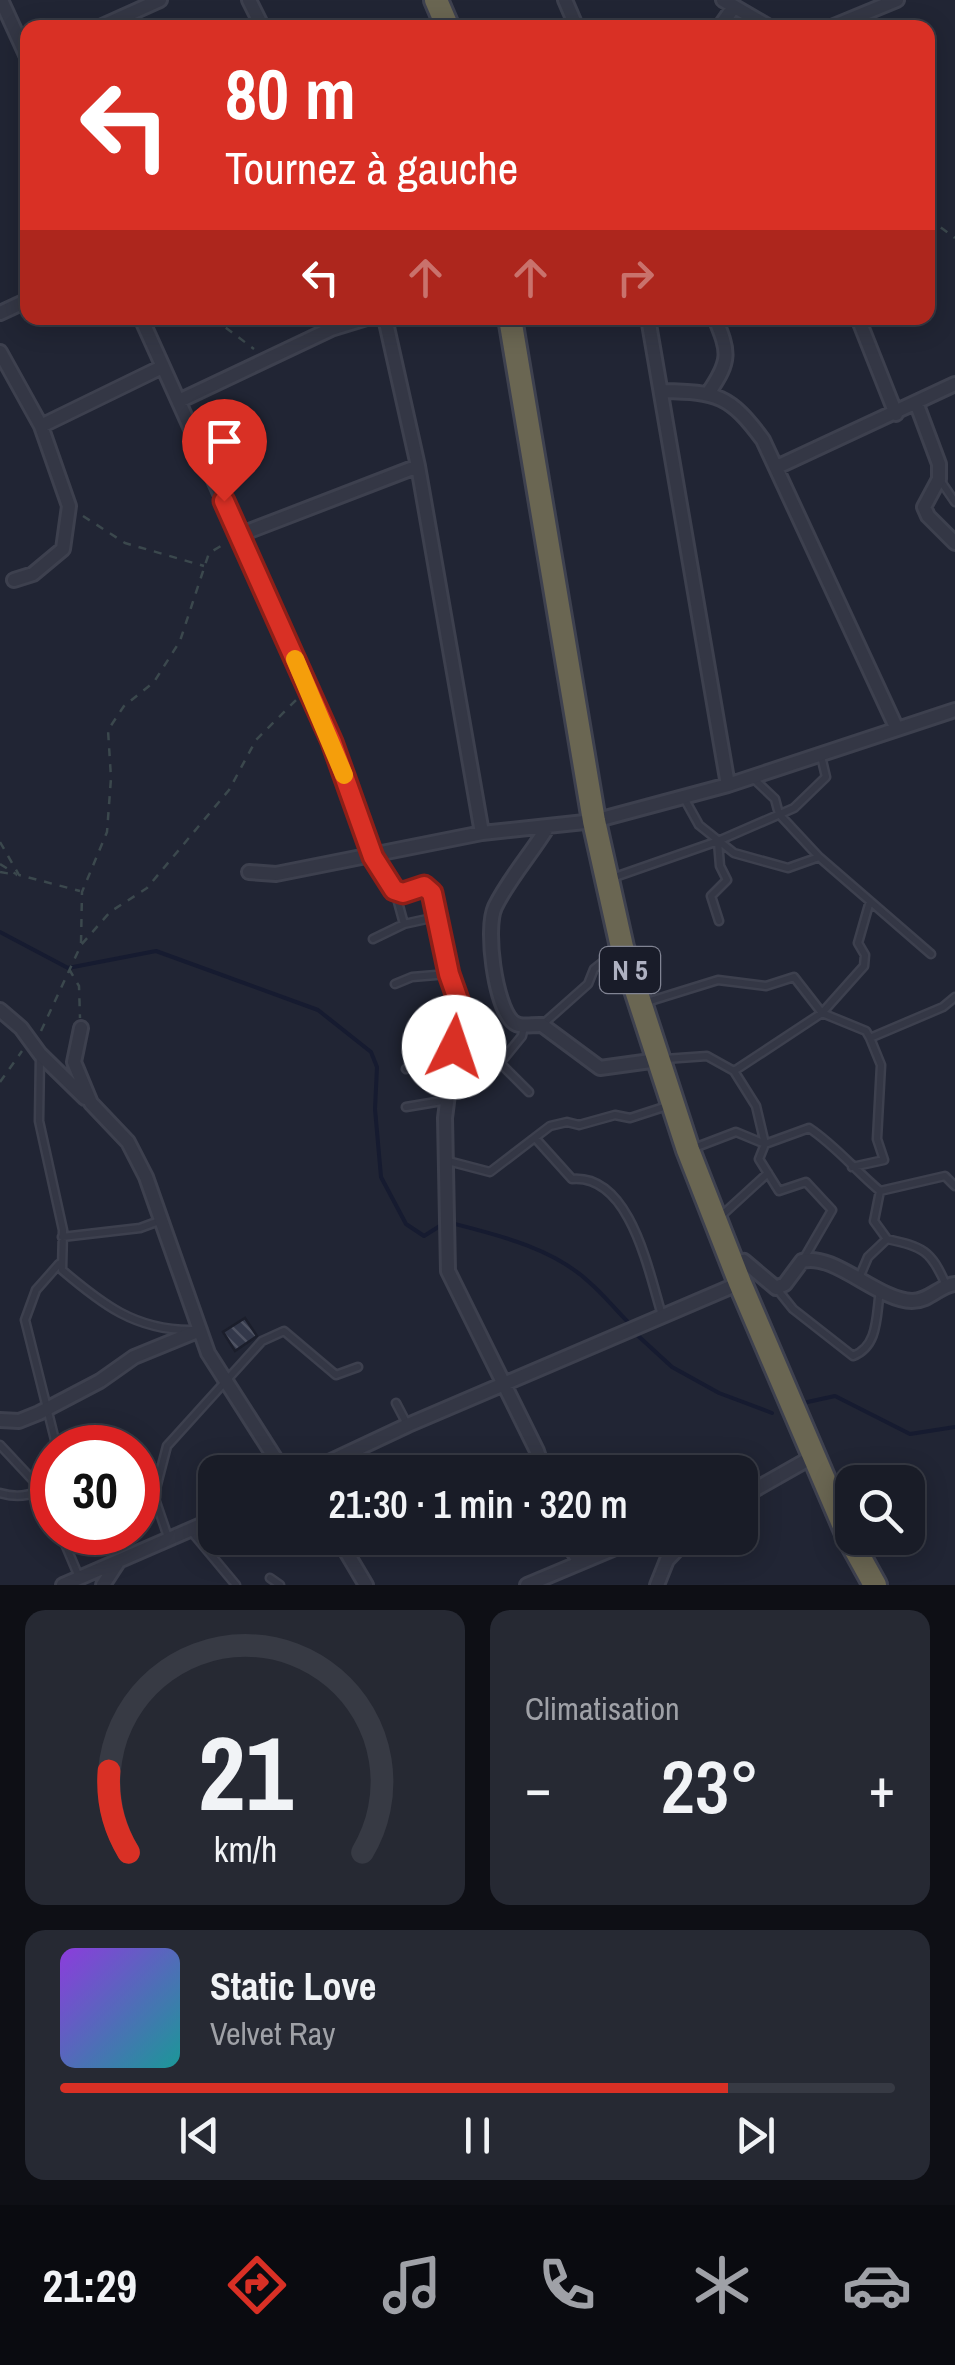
<!DOCTYPE html>
<html lang="fr">
<meta charset="utf-8">
<style>
body{margin:0;font-family:"Archivo Narrow",sans-serif;background:#262933;color:#f1f3f6;height:100vh;display:flex;flex-direction:column;font-size:38px;white-space:nowrap}
*{box-sizing:border-box;margin:0}
p{font-size:32px;color:#9fa1a7}
.icon{flex:none;width:55px;height:55px;fill:none;stroke:currentColor;stroke-width:2;stroke-linecap:round;stroke-linejoin:round}
.map{position:relative;height:1585px;overflow:hidden}
.side{display:flex;flex-direction:column;gap:25px;padding:25px;background:#0e0f15;flex:1}
.side>*{flex:none}
.guide{position:absolute;left:20px;top:20px;width:915px;height:305px;border-radius:20px;box-shadow:0 5px 25px #0003,0 0 0 2px #373a44;background:#d93025;color:#fff;overflow:hidden}
.controls{position:absolute;left:835px;top:1465px;display:grid;gap:20px}
.controls a{display:grid;place-items:center;width:90px;height:90px;border-radius:20px;background:#191c27;box-shadow:0 5px 25px #0003,0 0 0 2px #373a44;font-size:50px}
.speed{position:absolute;left:30px;top:1425px;display:flex;gap:20px;font-size:50px;font-weight:700;text-align:center}
.speed>*{display:grid;place-content:center;width:130px;height:130px;border-radius:50%;background:#191c27;box-shadow:0 5px 25px #0003,0 0 0 2px #373a44;line-height:1}
.speed .limit{border:15px solid #d22;background:#fff;color:#111}
.pin{position:absolute;display:grid;place-items:center;width:85px;height:85px;color:#fff;margin:-102px -42px;border-radius:50% 50% 50% 0;rotate:-45deg;box-shadow:0 0 10px #0007}
.pin .icon{rotate:45deg}
.me{position:absolute;width:110px;margin:-55px;rotate:4deg;stroke-linejoin:round;filter:drop-shadow(0 0 8px #0008)}
.turn{display:flex;align-items:center;gap:35px;height:210px;padding:0 40px;font-size:45px}
.turn .icon{width:130px;height:130px;stroke-width:2.5}
.turn b{display:block;font-size:70px;line-height:85px}
.lanes{display:flex;align-items:center;height:95px;padding:0 40px;background:#0003;justify-content:center;gap:50px;direction:ltr}
.lanes .off{opacity:.35}
.big{font-size:75px;font-weight:600;line-height:1.1}
.side .card{flex:1;display:flex;flex-direction:column;justify-content:center;gap:15px;min-width:0;padding:0 35px;border-radius:20px;background:#262933}
.side .dial{align-items:center;gap:0}
.dial svg{height:260px;overflow:visible;fill:none;stroke:#373a44;stroke-width:7;stroke-linecap:round;text-anchor:middle}
.dial text{fill:#f1f3f6;stroke:none}
.song{display:flex;align-items:center;gap:30px}
.cover{width:120px;height:120px;border-radius:15px;background:linear-gradient(135deg,hsl(270 70% 55%),hsl(180 70% 35%))}
.played{height:10px;border-radius:5px;background:linear-gradient(90deg,#d93025 80%,#373a44 80%)}
.keys{display:flex;justify-content:space-around;direction:ltr}
.heat{display:flex;justify-content:space-between;align-items:center;font-size:55px;direction:ltr}
.side .tiles{flex:1;display:grid;gap:25px;grid-template-columns:1fr 1fr}
.card:last-child{grid-column:span 2}
.trip{position:absolute;left:198px;top:1455px;width:560px;height:100px;border-radius:20px;background:#191c27;box-shadow:0 5px 25px #0003,0 0 0 2px #373a44;font-weight:600;line-height:100px;text-align:center}
.tabs{display:flex;height:160px;justify-content:space-around;align-items:center;background:#0a0b10;color:#9fa1a7}
.tabs .icon{width:70px;height:70px}
.tabs .current{color:#d93025}
.tabs b{font-size:45px;color:#f1f3f6}
.map>svg:first-child{display:block}
.lines{fill:none;stroke-linecap:round;stroke-linejoin:round}
.stream{stroke:#161b30;stroke-width:4}
.building{fill:url(#building-back-hatch);stroke:#1b1e2b;stroke-width:2.5}
.lane-casing{stroke:#3d404e;stroke-width:11}
.street-casing{stroke:#3d404e;stroke-width:18}
.highway-casing{stroke:#3e414f;stroke-width:28}
.path{stroke:#3b484d;stroke-width:2.5;stroke-dasharray:8 8;stroke-linecap:butt}
.lane{stroke:#343745;stroke-width:6}
.street{stroke:#343745;stroke-width:12}
.highway{stroke:#6a6652;stroke-width:22}
.route-casing{stroke:#8d1f18;stroke-width:25}
.route{stroke:#d93025;stroke-width:18}
.slow{stroke:#f59e0b;stroke-width:18}
.labels{text-anchor:middle;stroke-width:10;stroke-linejoin:round;paint-order:stroke}
.shield{fill:#191c29;stroke:#818493;stroke-width:2.5}
.shield-label{font-size:28px;font-weight:bold;fill:#aeb1c1}
</style>
<div class="map">
<svg width="955" height="1585" viewBox="0 0 955 1585">
<defs>
<pattern id="building-back-hatch" width="6" height="6" patternUnits="userSpaceOnUse" patternTransform="scale(2.5)"><rect width="6" height="6" fill="#33384a"/><path d="M-1 5l2 2M0 0l6 6M5-1l2 2" fill="none" stroke="#4e5262"/></pattern>
</defs>
<rect width="100%" height="100%" fill="#212534"/>
<g class="lines">
<path class="stream" d="M0,932L68,968L156,951L318,1010L371,1052L377,1067L375,1109L381,1177L406,1224L424,1236L443,1224
M451,1223C498,1235 553,1248 589,1282C603,1294 615,1309 628,1322
M635,1333L672,1367L719,1393L772,1413
M803,1403L835,1396L910,1434L955,1427"/>
</g>
<path class="building" d="M245,1318L257,1336L235,1351L223,1332Z"/>
<g class="lines">
<g class="lane-casing">
<path id="lane" d="M940,480L955,502
M754,779L775,799L779,814L819,857
M684,798L699,825L734,853L788,868L819,857L931,954
M718,842L720,866L727,880L711,896L719,921
M612,878L718,841L794,808L826,777L821,756
M395,891L404,924
M373,939L404,924L436,917
M395,984L412,977L448,974
M647,1002L718,980L766,986L794,977L822,1013L866,1031L870,1038L943,1007L955,997
M543,1024L588,984L594,969L618,950
M40,1055L39,1121L63,1230L62,1270C102,1304 135,1330 190,1330
M665,1059L707,1056L734,1071L756,1106L765,1144L759,1159L779,1191L806,1182L832,1210L803,1260
M453,1063H500L522,1036L524,1026
M500,1063L529,1092
M406,1069L452,1053
M734,1071L822,1013L864,966L865,955L858,943L870,901
M406,1107L448,1100
M536,1139L572,1179C631,1174 649,1274 662,1315
M694,1148L736,1132L765,1144L809,1128C836,1146 855,1170 880,1191
M448,1161L490,1172L550,1126L567,1122L579,1125L615,1115L630,1118L667,1106
M852,1167L884,1160L877,1139L881,1065L870,1038
M721,1216L768,1173
M62,1237L140,1228L159,1221
M859,1278L868,1257L887,1239
M946,1285C931,1250 923,1247 887,1239L874,1221L880,1191L945,1176L955,1186
M777,1289L793,1309L853,1356C879,1346 876,1315 880,1291
M396,1403L407,1424
M0,1445L43,1491L52,1514
M57,1448L25,1320L36,1290L59,1264
M0,1493C20,1499 38,1495 52,1480
M191,1531L236,1585
M60,1532L79,1577
M169,1540L154,1496L167,1446L262,1341L284,1331L336,1375L358,1367
M270,1578L280,1585"/>
</g>
<g class="street-casing">
<path id="street" d="M1,0L28,59
M249,0L263,28
M565,0L577,28
M723,0L771,28
M98,28L160,0
M719,28L733,8
M829,28L897,0
M0,313L28,300
M141,318L332,742L373,857L394,890L403,893L424,886L431,893L449,974L462,1011L454,1047L445,1118L448,1271L537,1451L544,1472
M385,318L418,466L482,833
M648,318L728,785
M858,318L896,414
M0,352L41,426L69,506L63,549L33,574L14,580
M663,391C717,392 730,395 763,440L897,729
M709,392C731,360 729,352 715,318
M179,401L331,329L367,318
M917,405L939,464V479L924,507L928,516L955,543
M41,426L162,367
M777,467L955,384
M239,535L418,466
M547,828C531,854 508,880 495,907C485,929 495,1004 512,1021C520,1029 532,1024 542,1025L600,1068L658,1060
M249,872L276,874L482,833L594,821L728,785L955,710
M0,1010L21,1028L40,1054L85,1098
M81,1028L74,1062L91,1103L128,1142L146,1177L208,1353L284,1472
M734,1268L744,1261L776,1288L785,1284L802,1261C834,1252 877,1300 912,1301C930,1301 940,1285 955,1284
M0,1420L19,1421L39,1413L100,1381L134,1357L200,1330
M308,1472L408,1425L740,1283
M740,1498L814,1456
M338,1538L366,1585
M565,1538L579,1561
M63,1585L215,1519
M103,1585L118,1562
M527,1585L639,1538
M657,1585L667,1560L688,1538"/>
</g>
<g class="highway-casing">
<path id="highway" d="M436,0L448,28
M510,318L594,821L622,947L688,1150L740,1283L849,1538L875,1585"/>
</g>
<path class="path" d="M928,218L955,238
M213,318L254,349
M83,516L125,543L204,566
M0,842L19,875L80,891
M0,864L16,874
M0,872L17,875
M81,943L82,892L107,832L111,778L108,730L124,706L154,682L180,641L209,553L226,543
M69,969L79,986L80,1018
M41,1031L81,945L110,912L147,888L229,790L256,740L298,698
M0,1082L22,1051"/>
<use href="#lane" class="lane"/>
<use href="#street" class="street"/>
<use href="#highway" class="highway"/>
</g>
<g class="lines">
<g class="route-casing">
<path id="route" d="M224,501L332,742L373,857L394,890L403,893L424,886L432,893L449,974L462,1011L454,1047"/>
</g>
<use href="#route" class="route"/>
<path class="slow" d="M295,659L344,775"/>
</g>
<g class="labels">
<rect class="shield" x="600" y="947" width="60" height="46" rx="8"/>
<g class="shield-label">
<text x="630" y="980">N 5</text>
</g>
</g>
</svg>
<div class="controls">
<a><svg class="icon" aria-label="search" viewBox="0 0 24 24"><circle cx="10" cy="10" r="6"/><path d="M15 15l6 6"/></svg></a>
</div>
<div class="speed"><div class="limit">30</div></div>
<div class="pin" style="left:224px;top:501px;background:#d93025"><svg class="icon" aria-label="arrive" viewBox="0 0 24 24"><path d="M6 21V4h12l-3 4 3 4H6"/></svg></div>
<svg class="me" style="left:454px;top:1047px" viewBox="-20 -20 40 40"><circle r="19" fill="#fff"/><path d="M0-13L10 11 0 6-10 11z" fill="#d93025"/></svg>
<div class="trip">21:30 · 1 min · 320 m</div>
<div class="guide">
<div class="turn"><svg class="icon" aria-label="left" viewBox="0 0 24 24"><path d="M17 20v-9H6M10 6l-5 5 5 5"/></svg><div><b>80 m</b>Tournez à gauche</div></div>
<div class="lanes"><svg class="icon" aria-label="left" viewBox="0 0 24 24"><path d="M17 20v-9H6M10 6l-5 5 5 5"/></svg><svg class="icon off" aria-label="ahead" viewBox="0 0 24 24"><path d="M12 20V5M6 11l6-6 6 6"/></svg><svg class="icon off" aria-label="ahead" viewBox="0 0 24 24"><path d="M12 20V5M6 11l6-6 6 6"/></svg><svg class="icon off" aria-label="right" viewBox="0 0 24 24"><path d="M7 20v-9h11M14 6l5 5-5 5"/></svg></div>
</div>
</div>
<section class="side">
<div class="tiles">
<div class="card dial"><svg viewBox="0 0 100 80">
<path d="M14 69A42 42 0 1 1 86 69"/>
<path d="M14 69A42 42 0 0 1 8 44" stroke="#d93025"/>
<text x="50" y="56" font-size="32" font-weight="700">21</text>
<text x="50" y="72" font-size="11">km/h</text>
</svg></div>
<div class="card"><p>Climatisation</p>
<div class="heat"><a>−</a><b class="big">23°</b><a>+</a></div>
</div>
<div class="card">
<div class="song"><i class="cover"></i><div><b>Static Love</b><p>Velvet Ray</p></div></div>
<div class="played"></div>
<div class="keys"><svg class="icon" aria-label="previous" viewBox="0 0 24 24"><path d="M18 5L8 12l10 7zM5 5v14"/></svg><svg class="icon" aria-label="pause" viewBox="0 0 24 24"><path d="M8 5v14M16 5v14"/></svg><svg class="icon" aria-label="next" viewBox="0 0 24 24"><path d="M6 5l10 7-10 7zM19 5v14"/></svg></div>
</div>
</div>
</section>
<nav class="tabs">
<b>21:29</b>
<svg class="icon current" aria-label="directions" viewBox="0 0 24 24"><path d="M12 3l9 9-9 9-9-9zM9 14v-3h6M13 9l2 2-2 2"/></svg>
<svg class="icon" aria-label="music" viewBox="0 0 24 24"><path d="M9 18V5l10-2v13"/><circle cx="6" cy="18" r="3"/><circle cx="16" cy="16" r="3"/></svg>
<svg class="icon" aria-label="phone" viewBox="0 0 24 24"><path d="M5 4h4l2 5-3 2q2 4 5 5l2-3 5 2v4C11 20 4 13 5 4z"/></svg>
<svg class="icon" aria-label="climate" viewBox="0 0 24 24"><path d="M12 3v18M4 7l16 10M4 17L20 7"/></svg>
<svg class="icon" aria-label="car" viewBox="0 0 24 24"><path d="M5 17H2v-5l4-1 3-4h7l3 4 3 1v5h-3M9 17h6M6 11h13"/><circle cx="7" cy="17" r="2"/><circle cx="17" cy="17" r="2"/></svg>
</nav>
